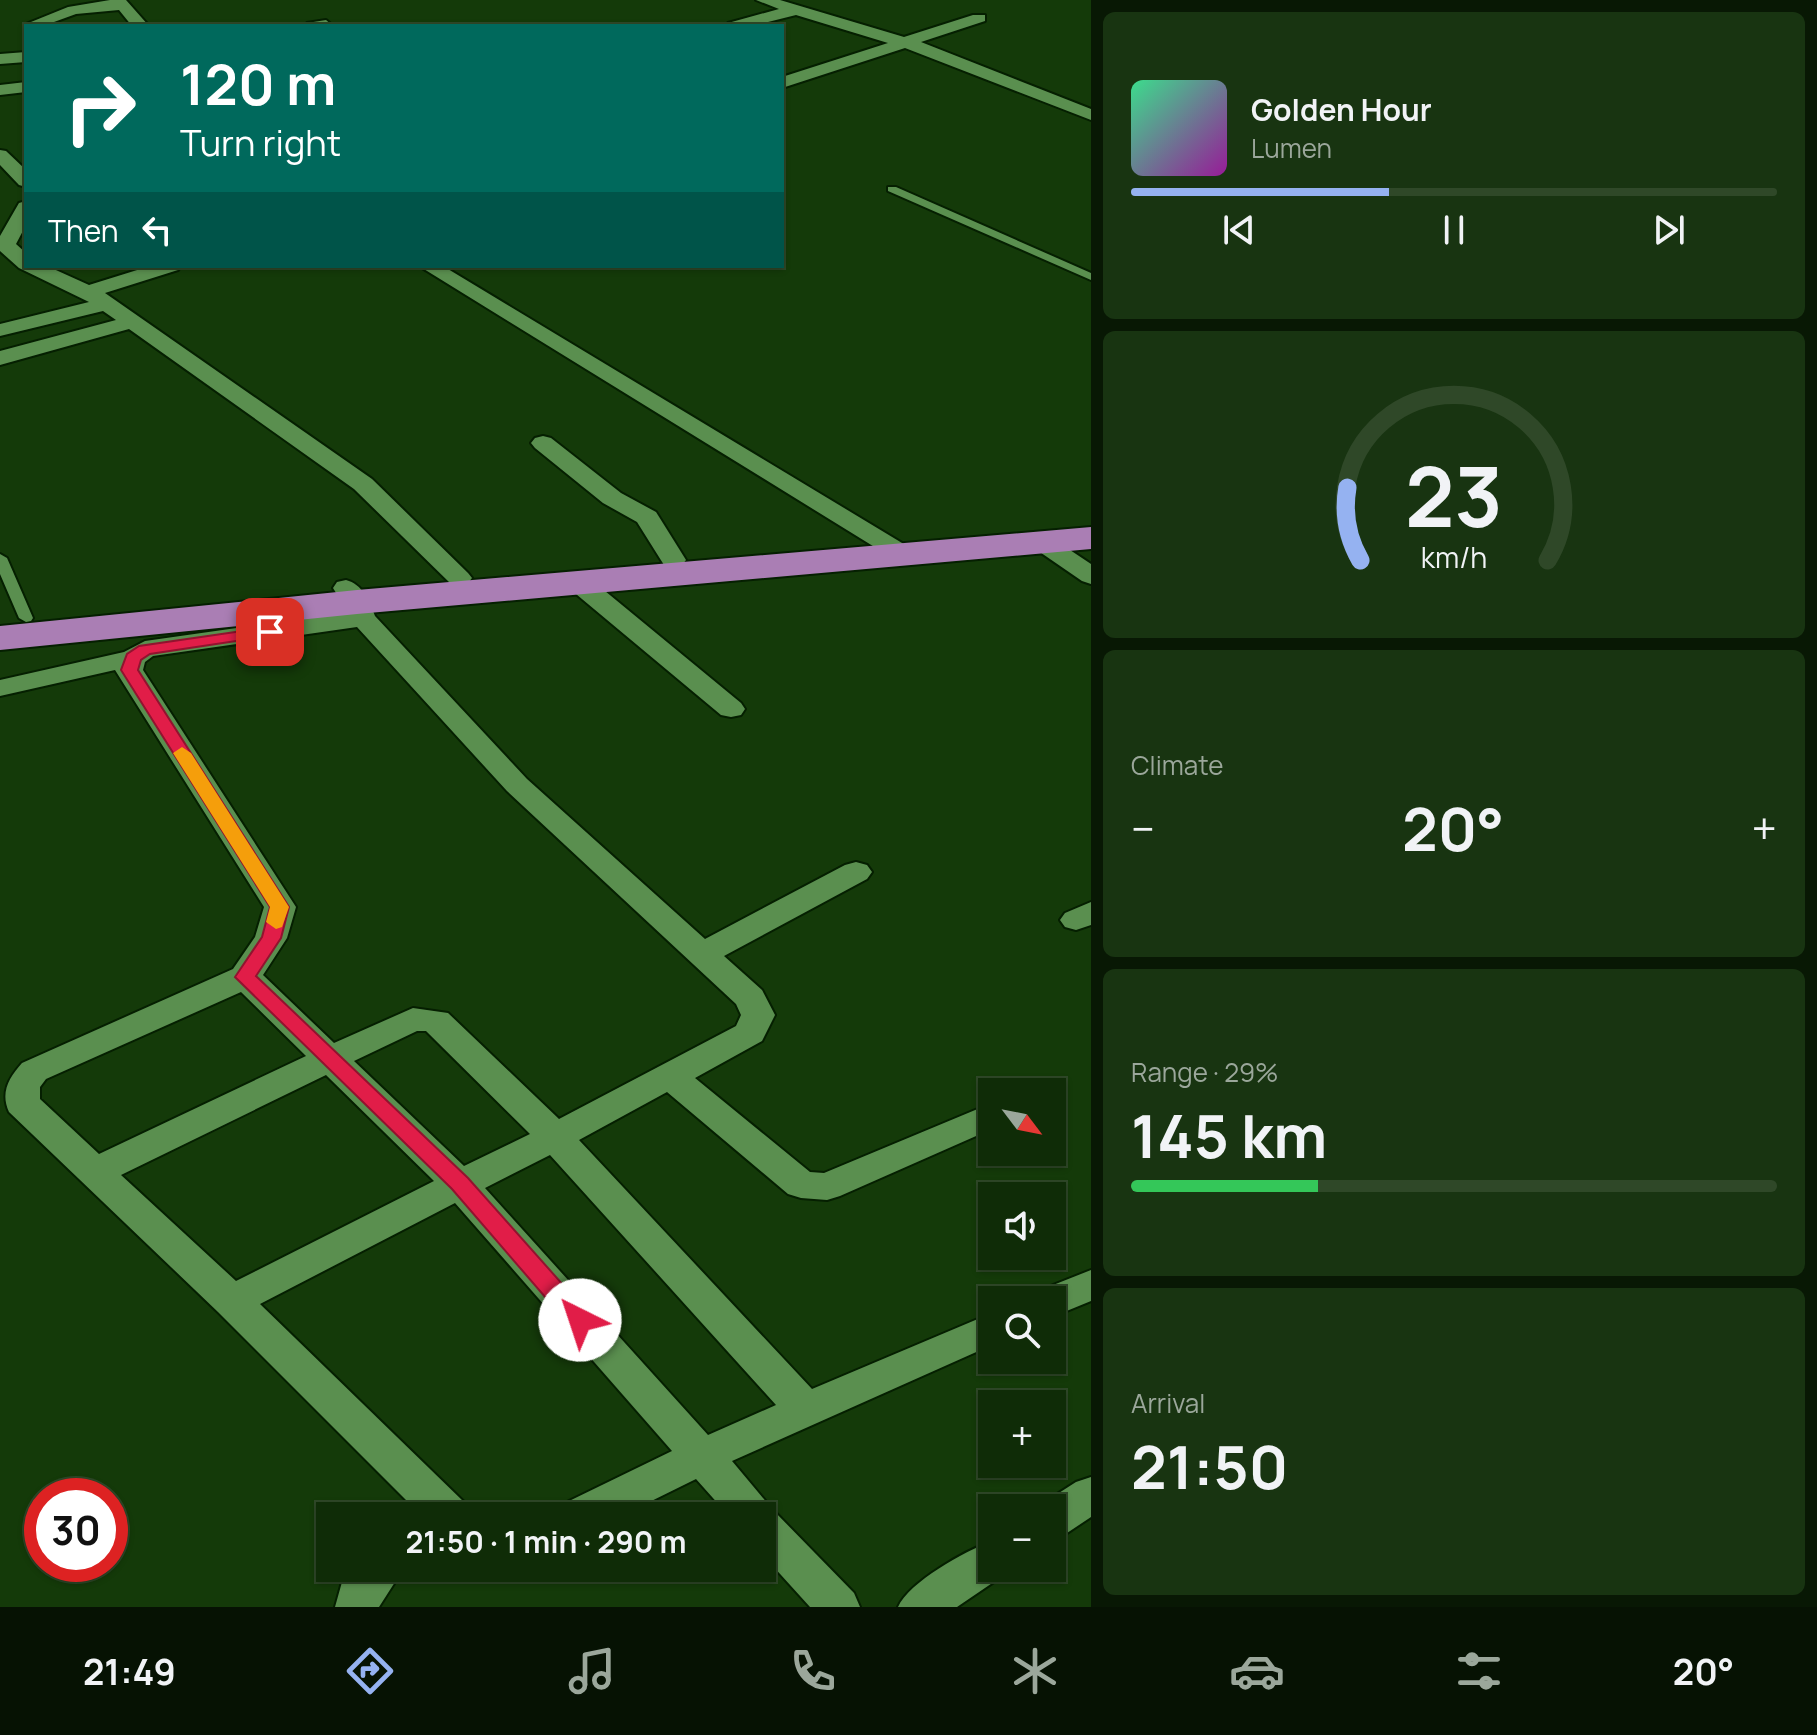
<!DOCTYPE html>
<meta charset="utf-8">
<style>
body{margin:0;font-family:Manrope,sans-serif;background:#183411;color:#f1f3f6;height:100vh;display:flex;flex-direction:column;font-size:30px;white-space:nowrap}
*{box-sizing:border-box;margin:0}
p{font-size:26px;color:#9ba79b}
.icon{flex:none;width:44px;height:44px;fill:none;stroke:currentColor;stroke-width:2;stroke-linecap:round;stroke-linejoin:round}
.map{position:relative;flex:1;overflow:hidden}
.side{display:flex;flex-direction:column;gap:12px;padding:12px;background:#081804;width:726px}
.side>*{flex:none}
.hud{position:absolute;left:24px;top:24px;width:760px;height:244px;border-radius:0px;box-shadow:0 2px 6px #0004,0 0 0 2px #2f4828;background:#00695c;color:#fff;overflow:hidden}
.needle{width:52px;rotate:122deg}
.fabs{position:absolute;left:978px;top:1078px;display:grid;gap:16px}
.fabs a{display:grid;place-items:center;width:88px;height:88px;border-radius:0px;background:#0f2c07;box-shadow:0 2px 6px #0004,0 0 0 2px #2f4828;font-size:40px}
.speed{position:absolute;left:24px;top:1478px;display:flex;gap:16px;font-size:40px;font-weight:700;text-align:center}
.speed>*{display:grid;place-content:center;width:104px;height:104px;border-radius:50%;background:#0f2c07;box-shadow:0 2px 6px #0004,0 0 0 2px #2f4828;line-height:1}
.speed .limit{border:12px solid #d22;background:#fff;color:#111}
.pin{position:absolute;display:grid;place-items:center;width:68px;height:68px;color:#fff;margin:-34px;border-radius:16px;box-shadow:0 4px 12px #0006}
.me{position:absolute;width:88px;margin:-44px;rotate:319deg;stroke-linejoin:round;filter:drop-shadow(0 0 6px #0008)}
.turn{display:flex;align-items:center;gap:28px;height:168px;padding:0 24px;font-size:36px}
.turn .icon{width:104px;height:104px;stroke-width:2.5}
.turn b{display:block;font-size:56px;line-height:68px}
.then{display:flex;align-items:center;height:76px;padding:0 24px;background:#0003;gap:16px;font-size:30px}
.big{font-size:60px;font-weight:700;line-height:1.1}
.side .card{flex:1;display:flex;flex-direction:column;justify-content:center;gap:12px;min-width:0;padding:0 28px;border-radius:12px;background:#183411}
.side .dial{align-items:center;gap:0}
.dial svg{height:208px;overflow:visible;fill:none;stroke:#2f4828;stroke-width:7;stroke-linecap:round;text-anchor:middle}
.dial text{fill:#f1f3f6;stroke:none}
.song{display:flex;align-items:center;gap:24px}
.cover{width:96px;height:96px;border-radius:12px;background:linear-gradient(135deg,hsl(150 70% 55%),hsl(300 70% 35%))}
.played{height:8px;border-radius:4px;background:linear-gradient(90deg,#95b2f1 40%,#2f4828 40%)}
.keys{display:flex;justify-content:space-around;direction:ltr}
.heat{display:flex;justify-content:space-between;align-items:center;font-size:44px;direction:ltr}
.charge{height:12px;border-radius:6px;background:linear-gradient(90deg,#34c759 29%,#2f4828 0)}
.trip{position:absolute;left:316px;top:1502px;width:460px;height:80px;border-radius:0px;background:#0f2c07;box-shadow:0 2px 6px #0004,0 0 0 2px #2f4828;font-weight:700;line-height:80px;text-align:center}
.tab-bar{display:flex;height:128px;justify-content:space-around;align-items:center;background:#061203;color:#9ba79b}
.tab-bar .icon{width:56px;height:56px}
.tab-bar .selected{color:#95b2f1}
.tab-bar b{font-size:36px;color:#f1f3f6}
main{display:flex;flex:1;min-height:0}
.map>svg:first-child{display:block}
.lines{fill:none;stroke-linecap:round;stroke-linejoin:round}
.service-casing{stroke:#051f01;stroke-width:4}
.minor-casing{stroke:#051f01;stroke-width:4}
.trunk-casing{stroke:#051f01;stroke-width:4}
.service{fill:#5a8f4f;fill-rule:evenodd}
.minor{fill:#5a8f4f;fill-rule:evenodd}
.trunk{fill:#aa7eb4;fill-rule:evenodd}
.route{fill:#e11d48;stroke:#92132f;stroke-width:2}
.slow{fill:#f59e0b}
</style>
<main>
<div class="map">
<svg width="1091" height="1607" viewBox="0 0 1091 1607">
<rect width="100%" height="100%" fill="#143a09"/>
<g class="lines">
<g class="service-casing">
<path id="service" d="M888,187H896L1091,273V280L888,191Z
M0,554L7,558L33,618L31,621L26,622L19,618L0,574Z"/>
</g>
<g class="minor-casing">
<path id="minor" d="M110,0H126L149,26H132L119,10L76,14L43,26L26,24L68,7Z
M756,0H780L904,37L973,15H985V21L921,42L1091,109V120L905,48L782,88V77L888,43L796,15L752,26H726L728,23L779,9Z
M326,20L333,26H305L307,23Z
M26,52V62L0,64V54Z
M26,82V92L0,95V85Z
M0,150L6,151L26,170V187L19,185L0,165Z
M26,201V225L16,244L26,253V266H47L89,285L150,266H181L178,270L105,293L372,479L468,573L472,578L468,583H450L354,489L129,329L0,365V351L116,320L103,311L0,336V324L89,302L19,268L0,251V236L19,203Z
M419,266H443L912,549L916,554L912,559H894Z
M543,436L551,438L621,493L656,512L686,560L682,565H664L637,522L603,503L535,448L531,443L535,438Z
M1043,535L1052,538L1091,564V584L1082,581L1034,548L1030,543L1034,538Z
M579,575L588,577L741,703L745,709L741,715L731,717L721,715L570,589L566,583L570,577Z
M346,580C362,584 370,601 375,616L527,779L705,939L845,865L856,862L867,865L872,872L867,879L724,956L762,990L775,1015L762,1041L695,1078L810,1172L824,1173L992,1103V1129L840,1196L827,1200L801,1198L788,1194L667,1092L579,1140L812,1389L992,1313V1345L732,1461L773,1510L854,1593L860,1607H810L762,1554V1516H729L696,1479L621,1516H559L565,1503L672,1451L455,1203L260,1304L465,1503L471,1516H422L218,1312L9,1112C0,1092 9,1078 22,1063L233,969L255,937L264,907L115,670L0,696V680L124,652L145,641L348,612L333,588L337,582ZM357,627L507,791L736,1004L741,1015L736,1026L559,1119L448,1013L413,1008L334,1043L263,975L287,938L296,907L143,670L145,662L153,656ZM241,992L306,1056L99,1154L40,1099V1087L46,1079ZM417,1031H426L530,1134L464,1166L354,1061ZM326,1075L434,1181L236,1281L121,1175ZM550,1155L776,1405L708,1435L485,1188Z
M1091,902V925L1076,930L1065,927L1060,920L1065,913Z
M1091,1270V1301L1052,1317V1300H1034L1038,1291Z
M1091,1477V1517L1067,1533L1052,1538V1508L1037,1507L1076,1482Z
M992,1541V1568H1010L1007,1573L957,1607H898C909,1582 965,1551 992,1541Z
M355,1568H404L379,1607H335L342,1582Z"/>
</g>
<g class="trunk-casing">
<path id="trunk" d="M1091,527V549L357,614L0,650V626L357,590Z"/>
</g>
<use href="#service" class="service"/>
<use href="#minor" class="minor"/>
<use href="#trunk" class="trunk"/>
</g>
<path class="route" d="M270,627L275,628V635L150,654L141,660L138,670L289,907L281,938L256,976L468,1178L588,1313L592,1320L588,1327L580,1329L571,1327L452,1189L235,977L262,937L270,907L121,670L127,654L139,646Z"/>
<path class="slow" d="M182,747L191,753L289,907L282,927L276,929L266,922L270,907L173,753Z"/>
</svg>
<div class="fabs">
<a><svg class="needle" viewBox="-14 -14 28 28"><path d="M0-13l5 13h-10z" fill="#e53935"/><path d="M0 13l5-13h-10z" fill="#9ba79b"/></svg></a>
<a><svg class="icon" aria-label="sound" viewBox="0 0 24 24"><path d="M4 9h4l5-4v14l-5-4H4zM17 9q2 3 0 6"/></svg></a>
<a><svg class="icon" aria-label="search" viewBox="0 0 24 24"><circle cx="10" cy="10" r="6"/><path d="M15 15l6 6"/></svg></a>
<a>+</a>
<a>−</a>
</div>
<div class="speed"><div class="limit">30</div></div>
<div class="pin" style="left:270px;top:632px;background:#d93025"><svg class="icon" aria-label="arrive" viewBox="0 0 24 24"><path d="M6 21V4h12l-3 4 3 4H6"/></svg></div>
<svg class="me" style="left:580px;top:1320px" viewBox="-20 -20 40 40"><circle r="19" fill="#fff"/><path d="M0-13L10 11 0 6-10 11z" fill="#e11d48"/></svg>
<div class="trip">21:50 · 1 min · 290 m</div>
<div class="hud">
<div class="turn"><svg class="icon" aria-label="right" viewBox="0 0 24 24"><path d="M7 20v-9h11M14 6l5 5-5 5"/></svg><div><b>120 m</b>Turn right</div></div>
<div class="then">Then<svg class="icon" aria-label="left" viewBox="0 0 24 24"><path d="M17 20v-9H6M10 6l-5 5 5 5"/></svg></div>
</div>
</div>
<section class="side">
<div class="card">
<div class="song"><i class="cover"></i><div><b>Golden Hour</b><p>Lumen</p></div></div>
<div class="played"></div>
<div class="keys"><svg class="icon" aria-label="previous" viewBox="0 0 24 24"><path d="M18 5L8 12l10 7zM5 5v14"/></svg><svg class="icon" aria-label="pause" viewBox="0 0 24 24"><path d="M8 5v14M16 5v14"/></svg><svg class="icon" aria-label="next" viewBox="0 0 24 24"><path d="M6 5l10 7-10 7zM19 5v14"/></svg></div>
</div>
<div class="card dial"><svg viewBox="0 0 100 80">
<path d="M14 69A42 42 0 1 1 86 69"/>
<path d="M14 69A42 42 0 0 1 9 41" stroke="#95b2f1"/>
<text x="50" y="56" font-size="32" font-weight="700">23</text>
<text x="50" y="72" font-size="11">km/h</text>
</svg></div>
<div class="card"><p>Climate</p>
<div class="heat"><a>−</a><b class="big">20°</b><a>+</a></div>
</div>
<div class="card"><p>Range · 29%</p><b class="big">145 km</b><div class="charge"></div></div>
<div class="card"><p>Arrival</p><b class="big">21:50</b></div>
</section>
</main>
<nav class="tab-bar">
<b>21:49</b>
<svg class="icon selected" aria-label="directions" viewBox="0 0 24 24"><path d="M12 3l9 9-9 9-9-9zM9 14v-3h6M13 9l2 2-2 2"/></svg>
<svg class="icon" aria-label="music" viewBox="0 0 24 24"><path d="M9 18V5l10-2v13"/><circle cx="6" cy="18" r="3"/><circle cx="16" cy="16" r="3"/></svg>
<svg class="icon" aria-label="phone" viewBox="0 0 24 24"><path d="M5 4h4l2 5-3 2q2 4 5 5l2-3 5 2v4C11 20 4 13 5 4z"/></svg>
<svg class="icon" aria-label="climate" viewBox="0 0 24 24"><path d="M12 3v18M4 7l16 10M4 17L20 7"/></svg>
<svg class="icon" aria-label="car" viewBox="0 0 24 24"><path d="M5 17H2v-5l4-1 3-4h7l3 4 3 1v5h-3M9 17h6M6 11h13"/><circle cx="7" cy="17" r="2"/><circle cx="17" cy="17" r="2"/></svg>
<svg class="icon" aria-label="filters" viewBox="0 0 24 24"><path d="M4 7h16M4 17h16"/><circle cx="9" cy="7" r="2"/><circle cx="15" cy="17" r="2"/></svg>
<b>20°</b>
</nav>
